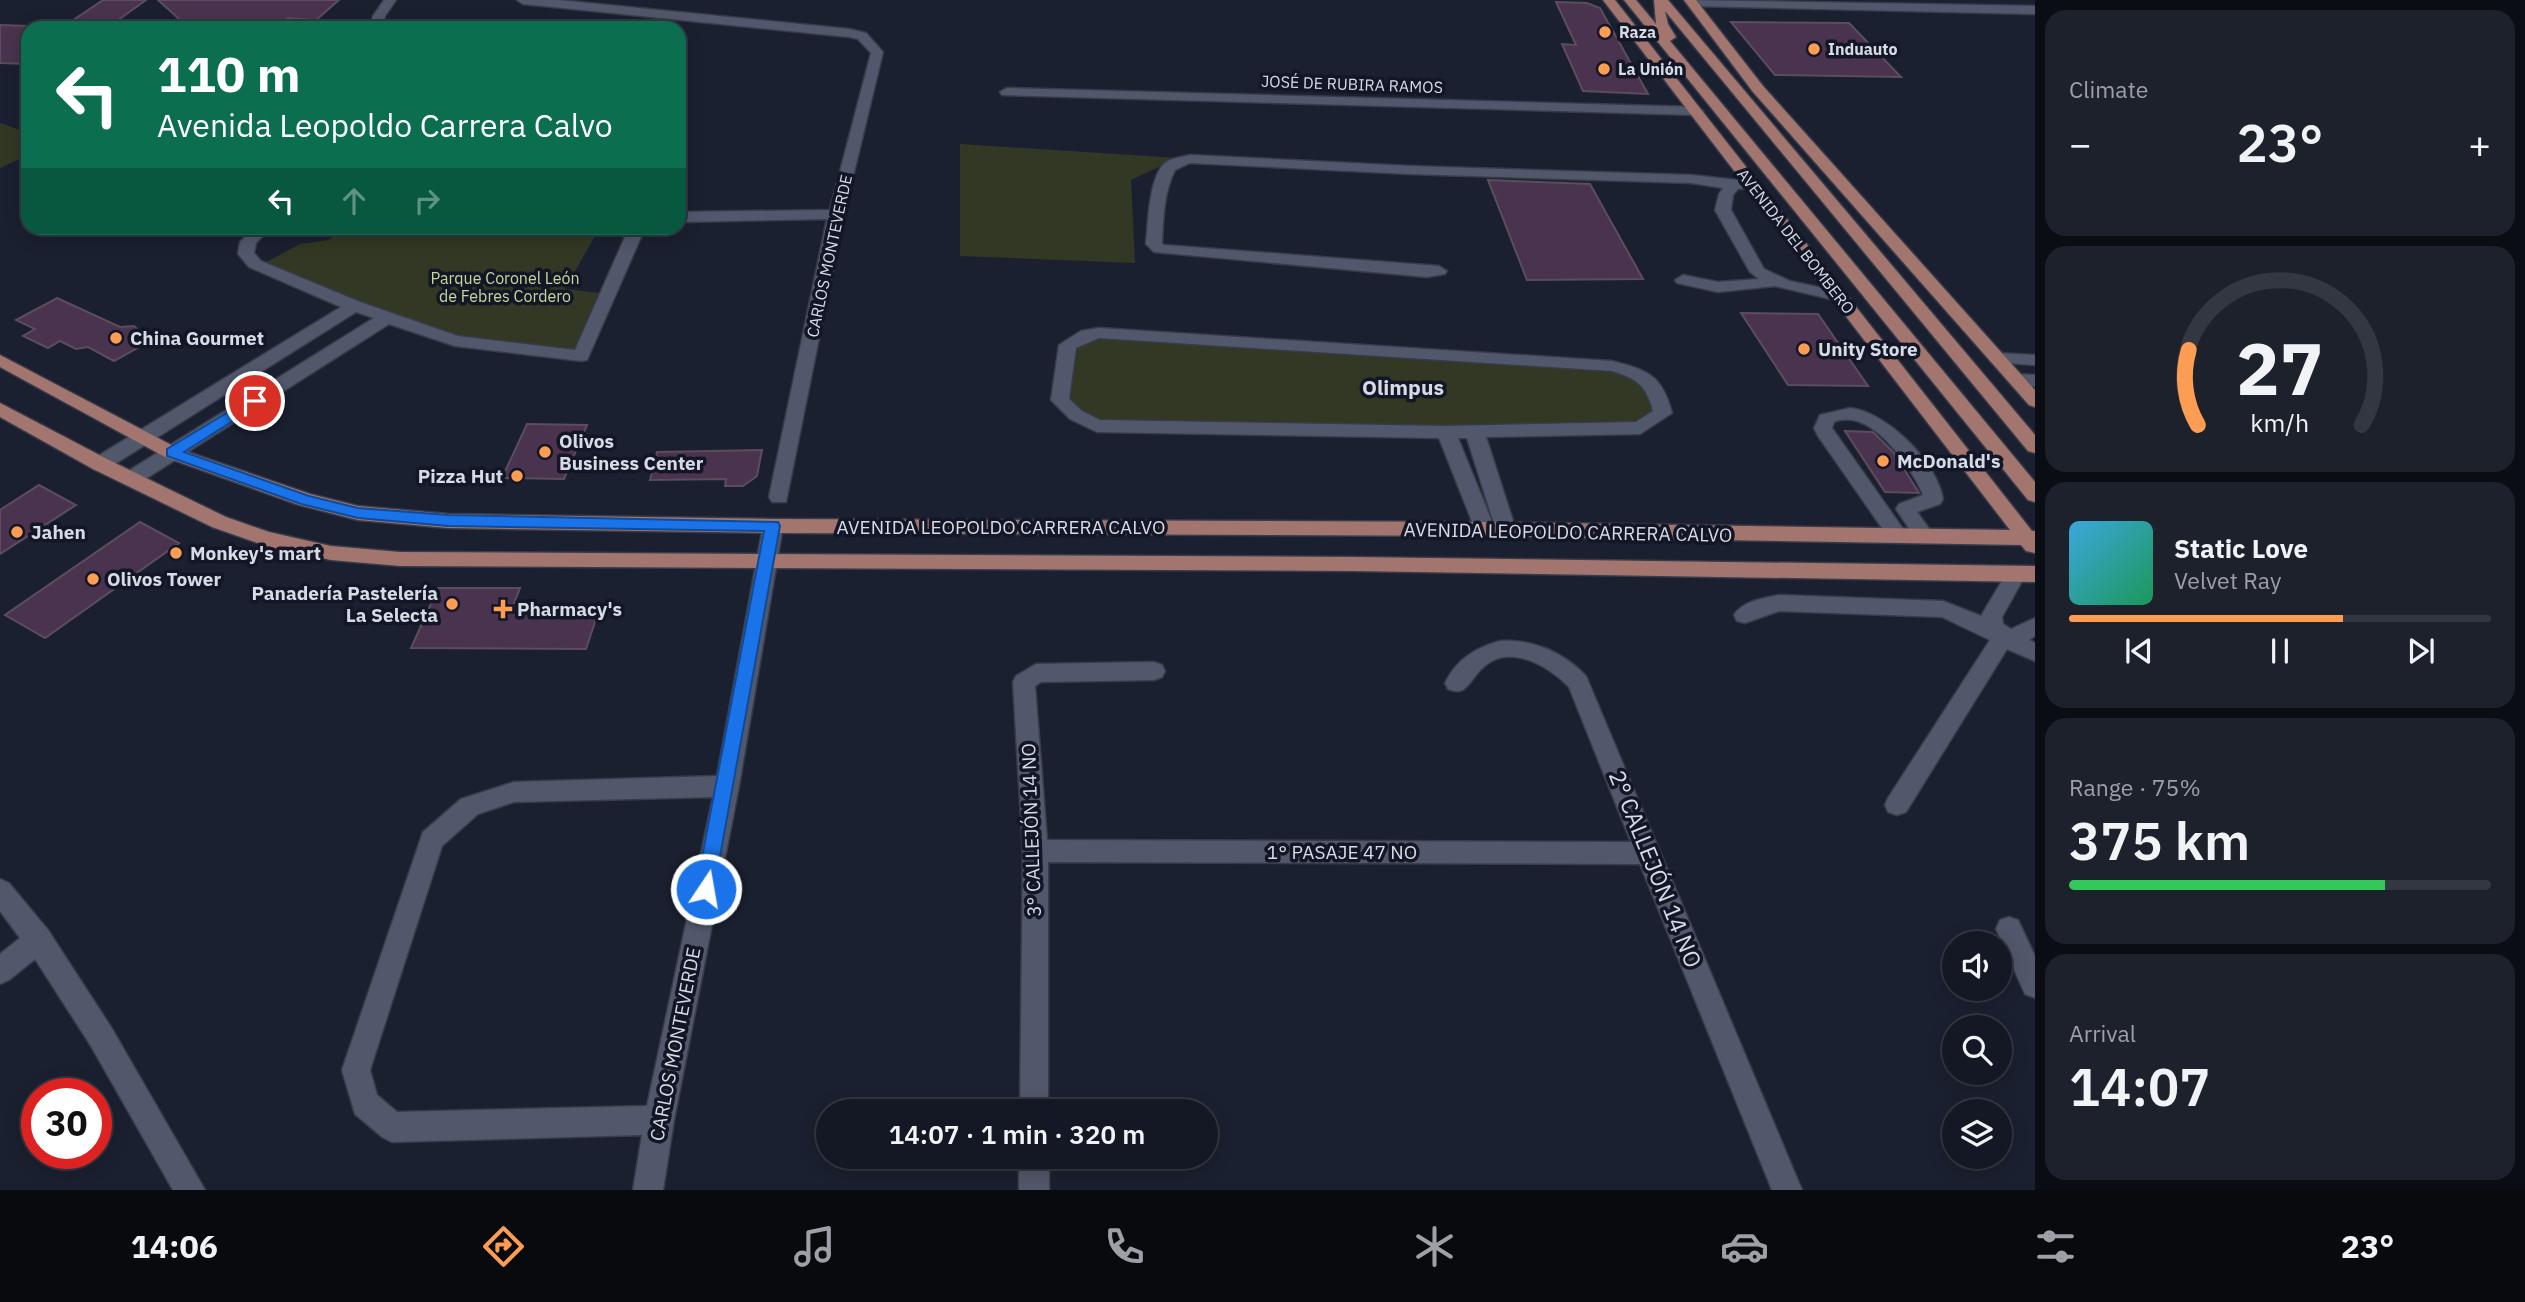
<!DOCTYPE html>
<meta charset="utf-8">
<style>
body{margin:0;font-family:"IBM Plex Sans",sans-serif;background:#1d212c;color:#f1f3f6;height:100vh;display:flex;flex-direction:column;font-size:26px;white-space:nowrap}
*{box-sizing:border-box;margin:0}
p{font-size:23px;color:#9da0a6}
.icon{flex:none;width:38px;height:38px;fill:none;stroke:currentColor;stroke-width:2;stroke-linecap:round;stroke-linejoin:round}
.map{position:relative;flex:1;overflow:hidden}
.drawer{display:flex;flex-direction:column;gap:10px;padding:10px;background:#0b0d14;width:490px}
.drawer>*{flex:none}
.guide{position:absolute;left:21px;top:21px;width:665px;height:214px;border-radius:21px;box-shadow:0 4px 18px #0003,0 0 0 2px #333741;background:#0b6e4f;color:#fff;overflow:hidden}
.controls{position:absolute;left:1942px;top:931px;display:grid;gap:14px}
.controls a{display:grid;place-items:center;width:70px;height:70px;border-radius:50%;background:#141824;box-shadow:0 4px 18px #0003,0 0 0 2px #333741;font-size:35px}
.speed{position:absolute;left:21px;top:1078px;display:flex;gap:14px;font-size:35px;font-weight:700;text-align:center}
.speed>*{display:grid;place-content:center;width:91px;height:91px;border-radius:50%;background:#141824;box-shadow:0 4px 18px #0003,0 0 0 2px #333741;line-height:1}
.speed .limit{border:10px solid #d22;background:#fff;color:#111}
.pin{position:absolute;display:grid;place-items:center;width:60px;height:60px;color:#fff;margin:-30px;border:4px solid #fff;border-radius:50%;box-shadow:0 2px 7px #0007}
.me{position:absolute;width:77px;margin:-38px;rotate:12deg;stroke-linejoin:round;filter:drop-shadow(0 0 5px #0008)}
.turn{display:flex;align-items:center;gap:24px;height:147px;padding:0 21px;font-size:32px}
.turn .icon{width:91px;height:91px;stroke-width:2.5}
.turn b{display:block;font-size:49px;line-height:60px}
.lanes{display:flex;align-items:center;height:66px;padding:0 21px;background:#0003;justify-content:center;gap:35px;direction:ltr}
.lanes .off{opacity:.35}
.big{font-size:52px;font-weight:600;line-height:1.1}
.drawer .tile{flex:1;display:flex;flex-direction:column;justify-content:center;gap:10px;min-width:0;padding:0 24px;border-radius:21px;background:#1d212c}
.drawer .dial{align-items:center;gap:0}
.dial svg{height:182px;overflow:visible;fill:none;stroke:#333741;stroke-width:7;stroke-linecap:round;text-anchor:middle}
.dial text{fill:#f1f3f6;stroke:none}
.song{display:flex;align-items:center;gap:21px}
.cover{width:84px;height:84px;border-radius:10px;background:linear-gradient(135deg,hsl(200 70% 55%),hsl(150 70% 35%))}
.played{height:7px;border-radius:4px;background:linear-gradient(90deg,#fc9d53 65%,#333741 65%)}
.keys{display:flex;justify-content:space-around;direction:ltr}
.heat{display:flex;justify-content:space-between;align-items:center;font-size:38px;direction:ltr}
.charge{height:10px;border-radius:5px;background:linear-gradient(90deg,#34c759 75%,#333741 0)}
.trip{position:absolute;left:816px;top:1099px;width:402px;height:70px;border-radius:35px;background:#141824;box-shadow:0 4px 18px #0003,0 0 0 2px #333741;font-weight:600;line-height:70px;text-align:center}
.dock{display:flex;height:112px;justify-content:space-around;align-items:center;background:#080a0e;color:#9da0a6}
.dock .icon{width:49px;height:49px}
.dock .on{color:#fc9d53}
.dock b{font-size:32px;color:#f1f3f6}
main{display:flex;flex:1;min-height:0}
.map>svg:first-child{display:block}
.green{fill:#323823}
.building{fill:#4a334e;stroke:#5b4d5d;stroke-width:2}
.lines{fill:none;stroke-linecap:round;stroke-linejoin:round}
.minor-casing{stroke:#383b49;stroke-width:3}
.major-casing{stroke:#383b49;stroke-width:3}
.minor{fill:#52586b;fill-rule:evenodd}
.major{fill:#a2756f;fill-rule:evenodd}
.route{fill:#1a73e8;stroke:#114b97;stroke-width:2}
.poi-dot{fill:#fc9d53;stroke:#121626;stroke-width:2.5}
.labels{text-anchor:middle;stroke-width:7;stroke-linejoin:round;paint-order:stroke}
.far-poi-label{font-size:16px;font-weight:bold;fill:#d7dbe6;stroke:#121626;text-anchor:start}
.far-street-label{font-size:16px;fill:#d7dbe6;stroke:#121626}
.far-park-label{font-size:16px;fill:#c4d899;stroke:#121626}
.poi-label{font-size:19px;font-weight:bold;fill:#d7dbe6;stroke:#121626;text-anchor:start}
.street-label{font-size:19px;fill:#d7dbe6;stroke:#121626}
.neighbourhood-label{font-size:21px;font-weight:bold;fill:#d7dbe6;stroke:#121626}
.near-street-label{font-size:23px;fill:#d7dbe6;stroke:#121626}
</style>
<main>
<div class="map">
<svg width="2035" height="1190" viewBox="0 0 2035 1190">
<rect width="100%" height="100%" fill="#1b2030"/>
<path class="green" d="M0,123L28,133V155L0,168Z
M960,144L1178,158L1131,180L1135,263L960,256Z
M348,228H604L599,229L565,289L608,294L581,356L455,341L259,266L300,244L328,240Z
M1087,335L1637,372L1663,413L1640,428L1097,426L1060,400L1068,345Z"/>
<path class="building" d="M103,0H146L114,23L72,21Z
M158,0H339L316,20L287,18L279,28H189Z
M1556,2L1587,3L1600,8L1648,94L1583,91L1562,44L1576,45Z
M1731,22L1849,23L1901,77L1775,75Z
M0,25L28,26V64L0,63Z
M1488,180L1590,184L1643,279L1527,280Z
M57,298L120,327L134,326L150,341L114,361L88,347L76,349L60,341L48,348L23,336L35,329L16,320Z
M1741,313L1818,314L1868,386L1788,385Z
M527,424L587,425L564,479L502,478Z
M1845,431L1873,432L1894,453L1919,493L1885,492Z
M762,450L757,476L743,486H725L726,479L650,480L657,452Z
M39,485L76,505L0,554V510Z
M140,522L179,543L45,638L5,615Z
M438,588H520L513,606L600,607L586,649L411,648Z"/>
<g class="lines">
<g class="minor-casing">
<path id="minor" d="M384,0H396L385,16L382,28H370L373,16Z
M517,0H558L849,29L866,33L883,52L844,214L786,502H772L769,497L827,219L679,222V212L830,210L871,53L858,39L849,37L523,4Z
M1687,0L2035,6V14L1692,6L1688,5Z
M1007,88L1696,107L1703,111L1696,115L1002,95L1000,92Z
M1190,155L1410,166L1691,175L1747,181L1754,185L1752,188L1738,189L1733,195L1731,210L1764,269L1790,281L1845,293L1847,296L1839,301L1775,286L1718,292L1677,283L1675,280L1683,275L1718,282L1759,279L1750,272L1715,210L1719,194L1723,188L1691,183L1410,174L1190,163L1175,170C1164,191 1163,219 1162,243L1164,245L1439,266L1447,271L1445,274L1427,277L1154,252L1146,244C1148,224 1149,178 1164,164C1170,158 1182,157 1190,155Z
M254,228H270L256,243L254,253L261,261L360,302L458,336L575,350L629,228H645L587,360L581,361L455,346L389,324L139,483H125L122,478L125,473L374,318L356,312L107,469H93L91,464L93,459L341,307L249,267L238,254L240,242Z
M1099,328L1612,361C1648,370 1662,375 1672,413L1640,434L1486,437L1516,530L1513,535H1499L1496,530L1467,438H1458L1495,529L1492,534H1478L1475,529L1439,438L1097,432L1070,419L1051,400L1059,345L1081,331ZM1099,338L1612,371C1636,378 1647,386 1653,411L1636,422L1446,426L1100,420L1082,411L1069,399L1076,348Z
M1997,353L2035,355V365L1991,362L1988,358L1991,354Z
M2017,374L2035,375V387L2011,384L2008,380L2011,376Z
M1850,408C1887,412 1937,462 1943,499L1940,504L1917,512L1935,537L1932,542H1918L1896,509L1899,504L1923,495L1922,492C1909,464 1870,407 1834,422L1832,428L1908,536L1905,541H1891L1818,436L1814,428L1820,415Z
M773,519L780,521L783,526L739,786L674,1120L663,1190H633L642,1135L392,1142L382,1137L355,1114L342,1070L423,832L461,799L514,782L717,776L763,526L766,521ZM713,797L647,1106L397,1112L377,1095L370,1070L442,846L478,814L514,802Z
M2016,566L2023,569L2026,574L2002,617L2003,624L2011,629L2035,618V636L2029,640L2035,643V661L2007,649L1906,812L1897,815L1888,812L1885,805L1888,798L1990,640L1942,617L1779,611L1745,623L1737,621L1734,615C1742,601 1765,598 1779,595L1943,601L1981,616L2009,569Z
M1500,641C1533,639 1563,652 1586,676L1802,1190H1772L1640,864L1048,862V1111H1020L1023,851L1013,682L1016,676L1036,664L1154,662L1162,665L1165,671L1162,677L1154,680L1041,682L1035,686L1047,840L1631,842L1569,687C1550,667 1512,644 1486,665C1477,671 1472,683 1464,689C1459,693 1453,691 1448,689L1445,683C1457,659 1475,648 1500,641Z
M0,879L9,883L48,930L111,1027L205,1190H173L91,1046L35,959L9,980L0,984V954L20,938L0,911Z
M2009,917L2018,920L2035,956V998L2025,994L1996,929L2000,920Z
M1019,1157H1049V1190H1019Z"/>
</g>
<g class="major-casing">
<path id="major" d="M1603,0H1615L2032,531H2035V553L2026,551L2021,545L1485,536L773,533L448,528L358,520L299,505L165,457L0,367V355L179,449L310,494L358,506L448,514L773,519L1485,522L2010,530Z
M1624,0H1636L1656,24L1654,0H1668L2035,435V453L2028,451L1665,11L1668,24L1676,37L1670,41L2035,482V502L2028,500Z
M1684,0H1696L1763,86L2035,390V407L2029,405L1753,92Z
M0,403L107,459L226,517L269,532L331,546L400,552L1353,557L2035,566V582L1353,571L400,566L331,560L266,546L212,527L93,469L0,417Z"/>
</g>
<use href="#minor" class="minor"/>
<use href="#major" class="major"/>
</g>
<path class="route" d="M255,396L260,398V404L184,452L309,496L358,508L448,515L778,522L780,526L713,895L706,897L699,895L696,889L764,531L448,526L358,518L301,504L167,456V449Z"/>
<g class="poi-dot">
<circle cx="1605" cy="32" r="7"/>
<circle cx="1814" cy="49" r="7"/>
<circle cx="1604" cy="69" r="7"/>
<circle cx="116" cy="338" r="7"/>
<circle cx="1804" cy="349" r="7"/>
<circle cx="545" cy="452" r="7"/>
<circle cx="1883" cy="461" r="7"/>
<circle cx="517" cy="476" r="7"/>
<circle cx="17" cy="532" r="7"/>
<circle cx="176" cy="553" r="7"/>
<circle cx="93" cy="579" r="7"/>
<circle cx="452" cy="604" r="7"/>
<path d="M499.5 598.5h7v7h7v7h-7v7h-7v-7h-7v-7h7z"/>
</g>
<g class="labels">
<g class="far-poi-label">
<text x="1619" y="38">Raza</text>
<text x="1828" y="55">Induauto</text>
<text x="1618" y="75">La Unión</text>
</g>
<g class="far-street-label">
<text transform="translate(1352 84) rotate(2)" y="6">JOSÉ DE RUBIRA RAMOS</text>
<text transform="translate(1796 241) rotate(52)" y="6">AVENIDA DEL BOMBERO</text>
<text transform="translate(829 256) rotate(-78)" y="6">CARLOS MONTEVERDE</text>
</g>
<g class="far-park-label">
<text x="505" y="284">Parque Coronel León<tspan x="505" dy="18">de Febres Cordero</tspan></text>
</g>
<g class="poi-label">
<text x="130" y="345">China Gourmet</text>
<text x="1818" y="356">Unity Store</text>
<text x="559" y="448">Olivos<tspan x="559" dy="22">Business Center</tspan></text>
<text x="1897" y="468">McDonald's</text>
<text x="503" y="483" text-anchor="end">Pizza Hut</text>
<text x="31" y="539">Jahen</text>
<text x="190" y="560">Monkey's mart</text>
<text x="107" y="586">Olivos Tower</text>
<text x="438" y="600" text-anchor="end">Panadería Pastelería<tspan x="438" dy="22">La Selecta</tspan></text>
<text x="517" y="616">Pharmacy's</text>
</g>
<g class="street-label">
<text x="1001" y="534">AVENIDA LEOPOLDO CARRERA CALVO</text>
<text transform="translate(1568 532) rotate(1)" y="7">AVENIDA LEOPOLDO CARRERA CALVO</text>
<text transform="translate(1031 830) rotate(-92)" y="7">3° CALLEJÓN 14 NO</text>
<text x="1342" y="859">1° PASAJE 47 NO</text>
<text transform="translate(675 1044) rotate(-79)" y="7">CARLOS MONTEVERDE</text>
</g>
<g class="neighbourhood-label">
<text x="1403" y="395">Olimpus</text>
</g>
<g class="near-street-label">
<text transform="translate(1655 869) rotate(68)" y="8">2° CALLEJÓN 14 NO</text>
</g>
</g>
</svg>
<div class="controls">
<a><svg class="icon" aria-label="sound" viewBox="0 0 24 24"><path d="M4 9h4l5-4v14l-5-4H4zM17 9q2 3 0 6"/></svg></a>
<a><svg class="icon" aria-label="search" viewBox="0 0 24 24"><circle cx="10" cy="10" r="6"/><path d="M15 15l6 6"/></svg></a>
<a><svg class="icon" aria-label="layers" viewBox="0 0 24 24"><path d="M12 4l9 5-9 5-9-5zM3 14l9 5 9-5"/></svg></a>
</div>
<div class="speed"><div class="limit">30</div></div>
<div class="pin" style="left:255px;top:401px;background:#d93025"><svg class="icon" aria-label="arrive" viewBox="0 0 24 24"><path d="M6 21V4h12l-3 4 3 4H6"/></svg></div>
<svg class="me" style="left:706px;top:889px" viewBox="-20 -20 40 40"><circle r="17" fill="#1a73e8" stroke="#fff" stroke-width="3"/><path d="M0-11L8 9 0 5-8 9z" fill="#fff"/></svg>
<div class="trip">14:07 · 1 min · 320 m</div>
<div class="guide">
<div class="turn"><svg class="icon" aria-label="left" viewBox="0 0 24 24"><path d="M17 20v-9H6M10 6l-5 5 5 5"/></svg><div><b>110 m</b>Avenida Leopoldo Carrera Calvo</div></div>
<div class="lanes"><svg class="icon" aria-label="left" viewBox="0 0 24 24"><path d="M17 20v-9H6M10 6l-5 5 5 5"/></svg><svg class="icon off" aria-label="ahead" viewBox="0 0 24 24"><path d="M12 20V5M6 11l6-6 6 6"/></svg><svg class="icon off" aria-label="right" viewBox="0 0 24 24"><path d="M7 20v-9h11M14 6l5 5-5 5"/></svg></div>
</div>
</div>
<section class="drawer">
<div class="tile"><p>Climate</p>
<div class="heat"><a>−</a><b class="big">23°</b><a>+</a></div>
</div>
<div class="tile dial"><svg viewBox="0 0 100 80">
<path d="M14 69A42 42 0 1 1 86 69"/>
<path d="M14 69A42 42 0 0 1 10 36" stroke="#fc9d53"/>
<text x="50" y="56" font-size="32" font-weight="700">27</text>
<text x="50" y="72" font-size="11">km/h</text>
</svg></div>
<div class="tile">
<div class="song"><i class="cover"></i><div><b>Static Love</b><p>Velvet Ray</p></div></div>
<div class="played"></div>
<div class="keys"><svg class="icon" aria-label="previous" viewBox="0 0 24 24"><path d="M18 5L8 12l10 7zM5 5v14"/></svg><svg class="icon" aria-label="pause" viewBox="0 0 24 24"><path d="M8 5v14M16 5v14"/></svg><svg class="icon" aria-label="next" viewBox="0 0 24 24"><path d="M6 5l10 7-10 7zM19 5v14"/></svg></div>
</div>
<div class="tile"><p>Range · 75%</p><b class="big">375 km</b><div class="charge"></div></div>
<div class="tile"><p>Arrival</p><b class="big">14:07</b></div>
</section>
</main>
<nav class="dock">
<b>14:06</b>
<svg class="icon on" aria-label="directions" viewBox="0 0 24 24"><path d="M12 3l9 9-9 9-9-9zM9 14v-3h6M13 9l2 2-2 2"/></svg>
<svg class="icon" aria-label="music" viewBox="0 0 24 24"><path d="M9 18V5l10-2v13"/><circle cx="6" cy="18" r="3"/><circle cx="16" cy="16" r="3"/></svg>
<svg class="icon" aria-label="phone" viewBox="0 0 24 24"><path d="M5 4h4l2 5-3 2q2 4 5 5l2-3 5 2v4C11 20 4 13 5 4z"/></svg>
<svg class="icon" aria-label="climate" viewBox="0 0 24 24"><path d="M12 3v18M4 7l16 10M4 17L20 7"/></svg>
<svg class="icon" aria-label="car" viewBox="0 0 24 24"><path d="M5 17H2v-5l4-1 3-4h7l3 4 3 1v5h-3M9 17h6M6 11h13"/><circle cx="7" cy="17" r="2"/><circle cx="17" cy="17" r="2"/></svg>
<svg class="icon" aria-label="filters" viewBox="0 0 24 24"><path d="M4 7h16M4 17h16"/><circle cx="9" cy="7" r="2"/><circle cx="15" cy="17" r="2"/></svg>
<b>23°</b>
</nav>
